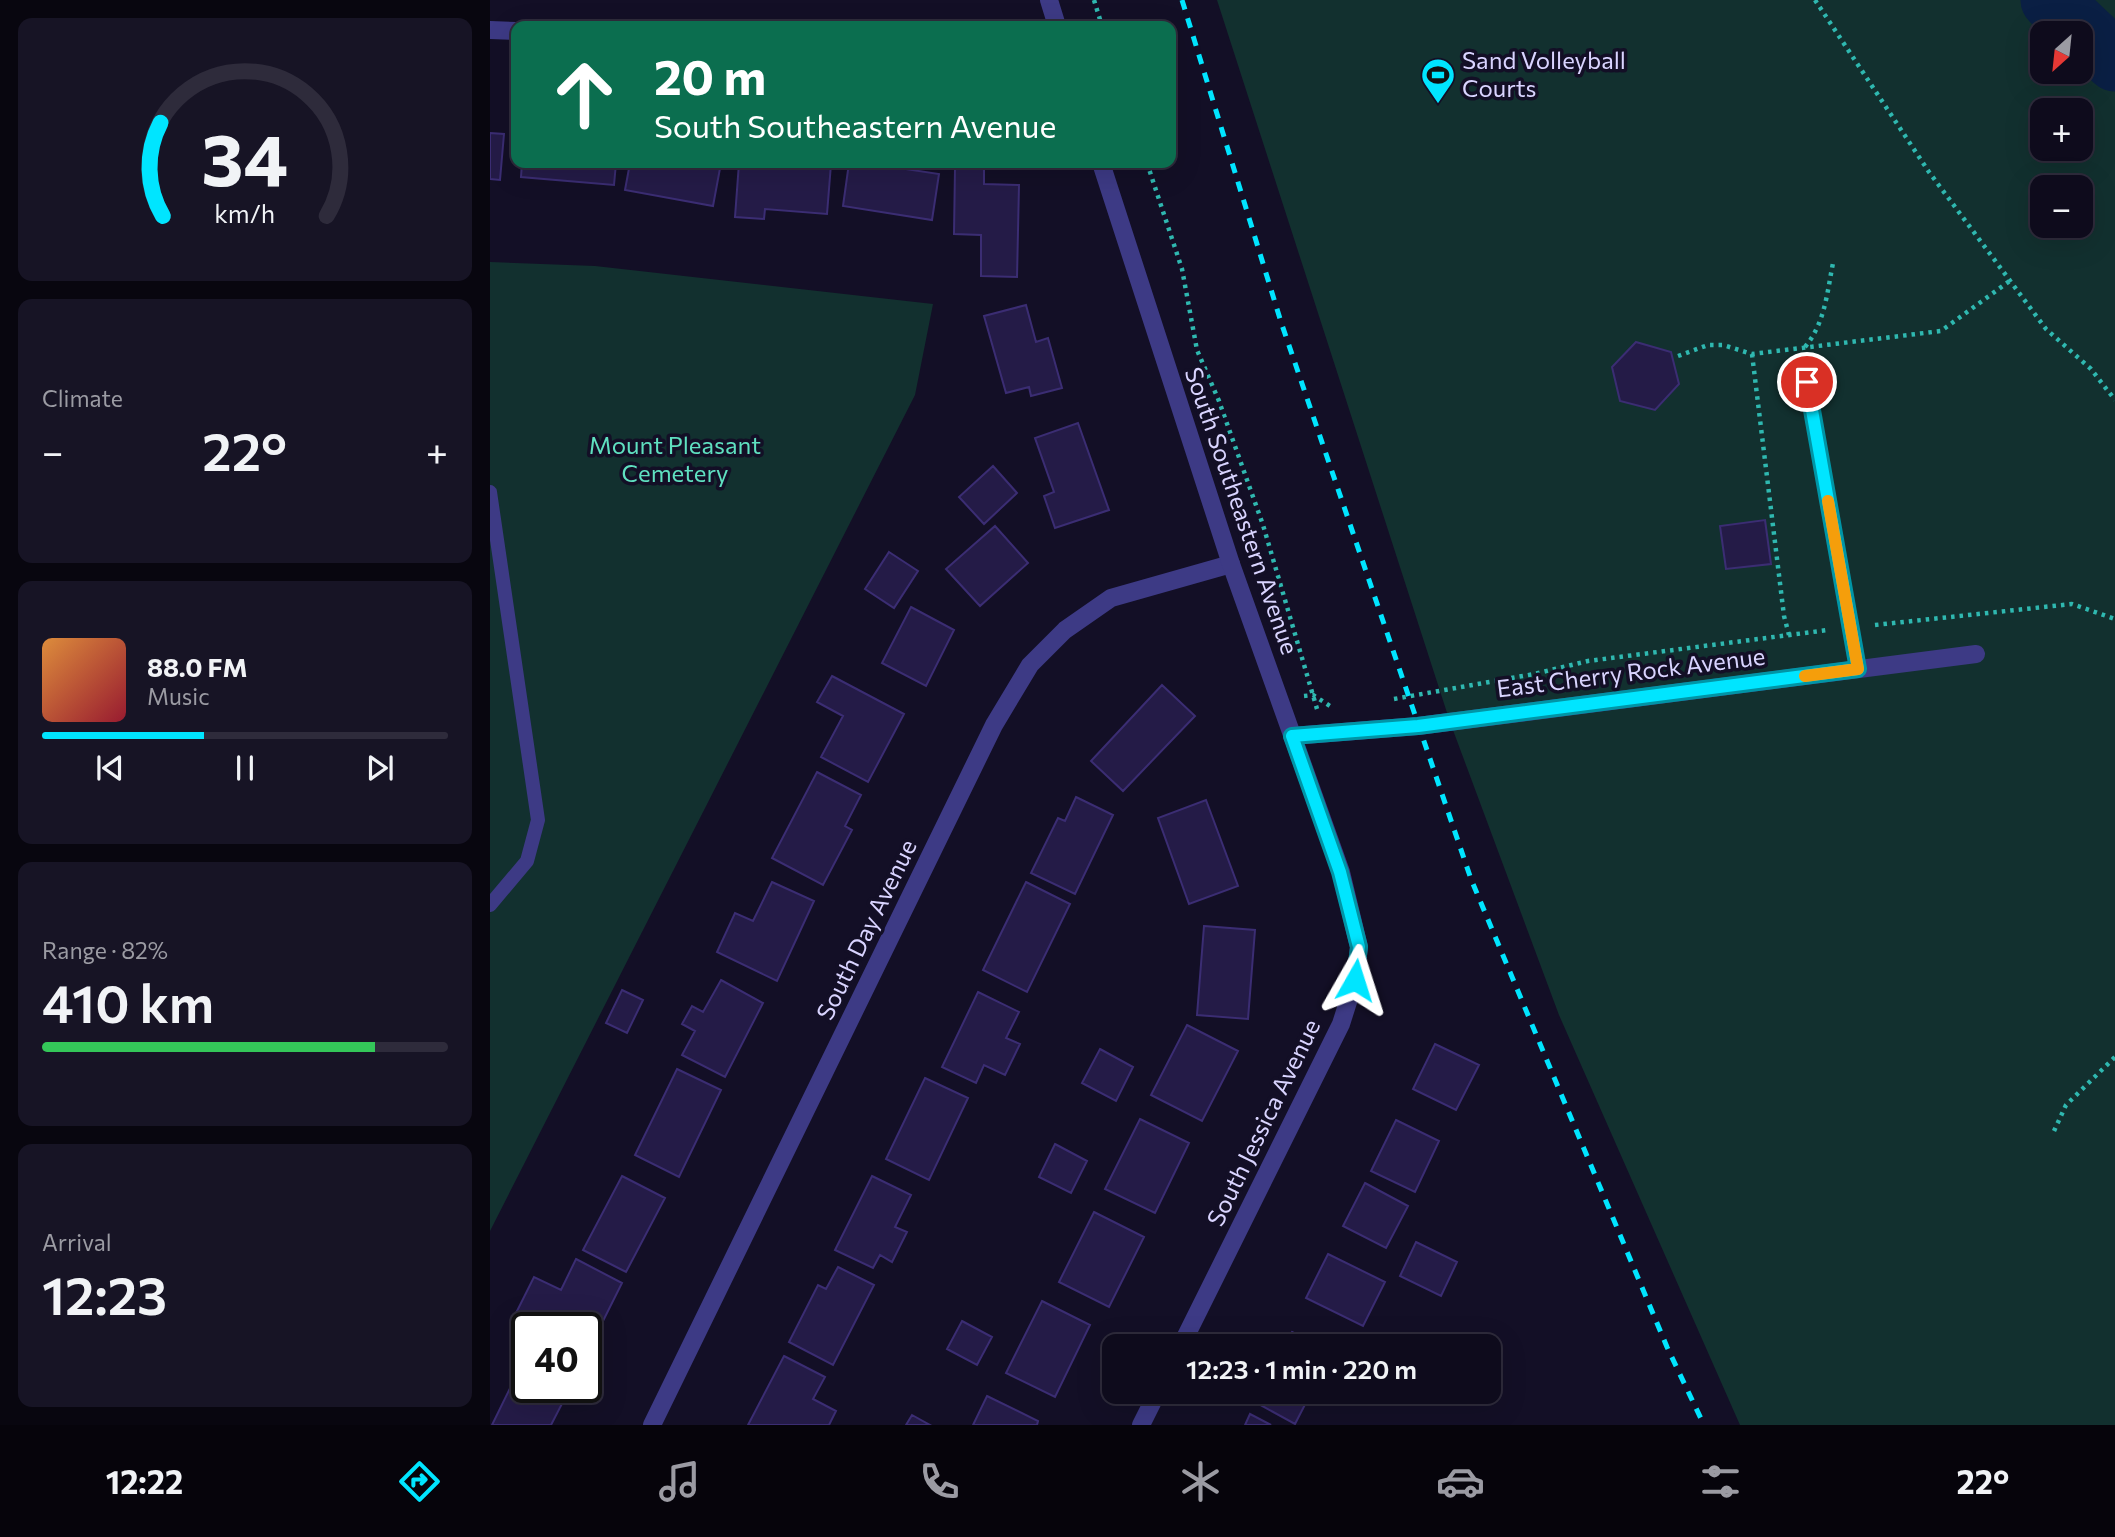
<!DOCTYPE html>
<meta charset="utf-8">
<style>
body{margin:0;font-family:Commissioner,sans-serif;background:#171425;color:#f1f3f6;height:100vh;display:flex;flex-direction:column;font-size:26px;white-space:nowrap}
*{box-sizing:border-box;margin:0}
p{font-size:23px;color:#9b9ba3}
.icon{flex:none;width:38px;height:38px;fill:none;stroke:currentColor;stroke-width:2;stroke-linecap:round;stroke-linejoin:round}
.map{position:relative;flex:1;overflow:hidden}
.drawer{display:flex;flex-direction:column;gap:18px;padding:18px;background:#08060f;width:490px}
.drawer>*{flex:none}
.top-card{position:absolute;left:21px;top:21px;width:665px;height:147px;border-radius:14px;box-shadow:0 7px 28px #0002,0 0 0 2px #2e2b3b;background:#0b6e4f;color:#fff;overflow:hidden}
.needle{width:46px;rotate:207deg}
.buttons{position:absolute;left:1540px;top:21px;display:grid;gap:14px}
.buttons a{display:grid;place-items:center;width:63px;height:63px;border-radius:14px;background:#0e0b1c;box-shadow:0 7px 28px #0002,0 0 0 2px #2e2b3b;font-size:35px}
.speed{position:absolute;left:21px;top:1312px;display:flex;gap:14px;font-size:35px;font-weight:700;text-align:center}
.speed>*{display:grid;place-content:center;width:91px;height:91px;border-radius:50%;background:#0e0b1c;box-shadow:0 7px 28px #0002,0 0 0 2px #2e2b3b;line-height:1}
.speed .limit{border:4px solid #111;border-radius:10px;background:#fff;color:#111}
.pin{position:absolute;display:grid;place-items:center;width:60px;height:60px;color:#fff;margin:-30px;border:4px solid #fff;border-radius:50%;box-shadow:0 2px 7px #0007}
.me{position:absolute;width:77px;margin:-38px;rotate:6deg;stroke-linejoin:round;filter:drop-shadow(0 0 5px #0008)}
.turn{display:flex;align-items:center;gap:24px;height:147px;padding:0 28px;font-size:32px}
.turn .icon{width:91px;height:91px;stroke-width:2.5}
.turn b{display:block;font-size:49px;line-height:60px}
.big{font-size:52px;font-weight:600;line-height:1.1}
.drawer .tile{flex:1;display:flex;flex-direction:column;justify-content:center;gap:10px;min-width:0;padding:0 24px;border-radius:14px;background:#171425}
.drawer .dial{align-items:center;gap:0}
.dial svg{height:182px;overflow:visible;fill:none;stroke:#2e2b3b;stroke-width:7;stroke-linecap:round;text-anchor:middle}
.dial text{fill:#f1f3f6;stroke:none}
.song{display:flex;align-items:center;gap:21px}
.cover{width:84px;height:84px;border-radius:10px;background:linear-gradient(135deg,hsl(30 70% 55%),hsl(350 70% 35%))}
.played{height:7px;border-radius:4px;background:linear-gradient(90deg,#00e5ff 40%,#2e2b3b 40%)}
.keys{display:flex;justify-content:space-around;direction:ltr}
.heat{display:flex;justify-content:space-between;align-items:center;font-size:38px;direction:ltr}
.charge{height:10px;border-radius:5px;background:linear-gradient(90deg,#34c759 82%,#2e2b3b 0)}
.trip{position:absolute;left:612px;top:1334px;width:399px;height:70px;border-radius:14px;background:#0e0b1c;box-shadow:0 7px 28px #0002,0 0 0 2px #2e2b3b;font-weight:600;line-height:70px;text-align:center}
.menu{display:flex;height:112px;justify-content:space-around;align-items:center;background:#06040b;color:#9b9ba3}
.menu .icon{width:49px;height:49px}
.menu .on{color:#00e5ff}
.menu b{font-size:32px;color:#f1f3f6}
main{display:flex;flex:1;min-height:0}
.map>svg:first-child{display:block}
.green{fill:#12302f;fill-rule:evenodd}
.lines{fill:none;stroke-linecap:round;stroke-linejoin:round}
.river{stroke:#0a1f44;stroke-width:61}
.building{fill:#241b47;stroke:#3b2d73;stroke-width:2}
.path{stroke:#2fb8b0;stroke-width:4.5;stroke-dasharray:3.5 5;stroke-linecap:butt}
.service{stroke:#3d3a85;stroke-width:14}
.minor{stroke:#3d3a85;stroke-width:18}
.tertiary{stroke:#3d3a85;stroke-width:18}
.rail{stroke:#00e5ff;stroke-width:5;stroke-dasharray:10 9;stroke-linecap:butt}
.route-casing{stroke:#0095a6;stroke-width:18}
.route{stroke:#00e5ff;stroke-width:12}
.slow{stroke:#f59e0b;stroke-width:12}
.labels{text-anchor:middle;stroke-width:7;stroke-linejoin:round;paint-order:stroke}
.poi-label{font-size:24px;fill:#d9d4ff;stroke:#130f26;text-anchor:start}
.park-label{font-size:24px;fill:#5fe0c0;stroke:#130f26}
.street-label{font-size:24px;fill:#d9d4ff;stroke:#130f26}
</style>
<main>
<section class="drawer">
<div class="tile dial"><svg viewBox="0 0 100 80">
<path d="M14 69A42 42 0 1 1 86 69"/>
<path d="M14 69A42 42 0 0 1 13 28" stroke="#00e5ff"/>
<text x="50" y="56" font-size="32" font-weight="700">34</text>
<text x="50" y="72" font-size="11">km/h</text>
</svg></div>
<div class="tile"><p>Climate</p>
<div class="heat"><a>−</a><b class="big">22°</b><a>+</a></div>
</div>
<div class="tile">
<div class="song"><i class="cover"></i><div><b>88.0 FM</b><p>Music</p></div></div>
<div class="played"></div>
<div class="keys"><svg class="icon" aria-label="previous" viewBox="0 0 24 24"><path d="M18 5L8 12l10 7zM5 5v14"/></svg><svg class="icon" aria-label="pause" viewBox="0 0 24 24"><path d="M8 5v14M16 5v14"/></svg><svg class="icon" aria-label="next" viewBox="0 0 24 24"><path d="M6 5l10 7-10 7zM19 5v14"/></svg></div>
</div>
<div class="tile"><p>Range · 82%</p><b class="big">410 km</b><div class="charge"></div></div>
<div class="tile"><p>Arrival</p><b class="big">12:23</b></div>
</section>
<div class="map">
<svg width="1625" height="1425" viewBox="0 0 1625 1425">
<rect width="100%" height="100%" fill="#130f26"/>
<path class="green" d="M727,0H1625V1425H1250L1069,1015L960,722ZM1552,33H1591V72H1552ZM1552,110H1591V149H1552ZM1552,187H1591V226H1552Z
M0,262L105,266L443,304L425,395L0,1231Z"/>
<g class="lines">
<path class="river" d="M1561,0L1625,61"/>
</g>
<path class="building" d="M0,133L14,134L10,180L0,179Z
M32,163H126L124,185L31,177Z
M140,163H231L223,206L135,190Z
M249,163L341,164L337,214L275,209L274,219L245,217Z
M359,163H376L449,174L442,220L353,206Z
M465,168H494V184L529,185L527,277L491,276V235L464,234Z
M536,305L546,342L558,338L572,388L541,396L539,387L516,393L494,316Z
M1146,342L1181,352L1189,384L1165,410L1130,401L1122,367Z
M588,423L619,510L565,528L554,496L564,492L545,438Z
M503,466L527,493L494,524L469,497Z
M1275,520L1281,564L1236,569L1230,526Z
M505,526L538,563L490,606L456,569Z
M399,552L428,571L404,608L375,589Z
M421,607L464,630L436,686L392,663Z
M342,676L414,714L378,782L331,757L353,716L327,702Z
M672,685L705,716L633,791L601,761Z
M327,772L371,795L355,826L362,830L333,885L282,858Z
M586,797L623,815L585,894L541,873L568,818L575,821Z
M716,800L748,886L699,904L668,818Z
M282,882L324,901L287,981L227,952L245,913L263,921Z
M536,882L580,904L537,992L493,970Z
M714,926L765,930L758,1019L707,1015Z
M231,980L273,1003L235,1077L192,1055L205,1031L192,1024L202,1006L213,1012Z
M132,990L153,1000L137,1033L116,1023Z
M488,992L529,1012L516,1038L530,1044L515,1075L494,1065L486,1083L452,1067Z
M697,1025L748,1051L712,1121L661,1095Z
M945,1044L989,1065L966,1110L923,1089Z
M610,1049L643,1067L626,1101L592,1083Z
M187,1069L231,1090L189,1177L145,1155Z
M435,1078L478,1098L439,1180L396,1159Z
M650,1119L699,1143L665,1213L615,1189Z
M906,1120L949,1141L925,1192L881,1171Z
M565,1144L597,1161L581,1193L549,1177Z
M132,1176L175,1198L136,1272L93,1250Z
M382,1176L421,1195L405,1227L417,1232L402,1262L390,1255L383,1268L345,1250Z
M875,1183L918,1206L896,1248L853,1226Z
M604,1212L654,1237L619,1307L569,1282Z
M926,1242L967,1262L951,1296L910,1276Z
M838,1254L895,1282L873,1326L816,1298Z
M86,1259L132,1283L96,1355V1328H46L24,1317L44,1277L71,1290Z
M348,1267L384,1285L343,1365L299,1342L328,1285L336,1289Z
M552,1301L600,1325L565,1397L516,1373Z
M472,1321L502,1337L487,1365L457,1349Z
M802,1332L828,1346H795Z
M294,1356L335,1377L323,1399L346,1411L339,1425H258Z
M28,1372L37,1376V1388H60L76,1396L61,1425H2Z
M770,1391H822L805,1424L765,1402Z
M497,1396L548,1421L547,1425H483Z
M760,1414L781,1425H755Z
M422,1415L440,1425H416Z"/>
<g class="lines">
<path class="path" d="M604,0L612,26
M1325,0L1439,172L1556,329L1601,369L1625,400
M657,163L692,269L707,350L729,401L773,525L827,709
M1315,347C1335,323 1337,293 1343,263
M1262,354L1294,616L1299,635
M1188,356L1218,345H1233L1262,354L1451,331L1521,280
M1385,625L1582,604L1625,619
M814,696L823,695L840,706
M904,699L1044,674L1098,661L1338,630
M1564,1131L1576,1105L1625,1057"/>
<path class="service" d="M1317,382L1368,669
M0,492L48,820L37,861L0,905"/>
<path class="minor" d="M0,30L26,31
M802,736L928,726L1486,654
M162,1425L504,725L540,665L575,630L621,598L741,564"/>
<path class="tertiary" d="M559,0L567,26
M611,163L741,564L851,872L869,947L865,980L851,1024L691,1346
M651,1425L668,1391"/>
<path class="rail" d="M692,0L791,322L981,879L1177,1347L1214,1425"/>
</g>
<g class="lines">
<g class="route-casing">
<path id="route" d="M865,980L869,947L850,872L802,736L928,726L1368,669L1317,382"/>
</g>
<use href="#route" class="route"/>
<path class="slow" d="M1315,676L1368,669L1338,501"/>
</g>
<defs>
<g id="stadium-pin" transform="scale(1.75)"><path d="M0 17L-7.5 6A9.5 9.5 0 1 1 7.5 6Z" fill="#00e5ff" stroke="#130f26"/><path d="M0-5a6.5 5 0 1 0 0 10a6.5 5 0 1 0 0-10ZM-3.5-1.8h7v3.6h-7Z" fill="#111"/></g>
</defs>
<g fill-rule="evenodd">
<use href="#stadium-pin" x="948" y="75"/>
</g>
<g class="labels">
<g class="poi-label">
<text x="972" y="69">Sand Volleyball<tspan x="972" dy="28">Courts</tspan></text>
</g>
<g class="park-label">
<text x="185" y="454">Mount Pleasant<tspan x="185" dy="28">Cemetery</tspan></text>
</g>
<g class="street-label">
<text transform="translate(751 511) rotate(71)" y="8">South Southeastern Avenue</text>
<text transform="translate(1141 673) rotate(-7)" y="8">East Cherry Rock Avenue</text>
<text transform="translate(377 930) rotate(-64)" y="8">South Day Avenue</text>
<text transform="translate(774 1123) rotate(-64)" y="8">South Jessica Avenue</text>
</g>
</g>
</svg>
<div class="buttons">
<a><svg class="needle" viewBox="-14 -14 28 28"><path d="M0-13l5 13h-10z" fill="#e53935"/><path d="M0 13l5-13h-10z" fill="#9b9ba3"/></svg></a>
<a>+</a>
<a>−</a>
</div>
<div class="speed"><div class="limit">40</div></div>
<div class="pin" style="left:1317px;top:382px;background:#d93025"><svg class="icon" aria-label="arrive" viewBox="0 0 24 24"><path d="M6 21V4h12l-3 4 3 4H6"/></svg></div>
<svg class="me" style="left:865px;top:980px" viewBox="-20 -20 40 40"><path d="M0-17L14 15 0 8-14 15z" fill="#00e5ff" stroke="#fff" stroke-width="4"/></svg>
<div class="trip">12:23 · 1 min · 220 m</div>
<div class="top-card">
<div class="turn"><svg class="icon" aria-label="ahead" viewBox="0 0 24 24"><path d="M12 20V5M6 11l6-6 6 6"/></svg><div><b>20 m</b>South Southeastern Avenue</div></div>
</div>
</div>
</main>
<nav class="menu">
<b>12:22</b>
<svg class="icon on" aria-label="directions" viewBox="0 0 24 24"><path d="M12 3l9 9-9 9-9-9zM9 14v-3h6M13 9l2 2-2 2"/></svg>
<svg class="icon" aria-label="music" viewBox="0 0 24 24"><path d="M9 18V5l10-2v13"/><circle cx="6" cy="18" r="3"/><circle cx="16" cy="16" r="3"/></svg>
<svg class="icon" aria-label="phone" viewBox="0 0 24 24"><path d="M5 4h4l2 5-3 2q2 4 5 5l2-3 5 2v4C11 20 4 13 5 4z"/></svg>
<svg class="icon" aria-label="climate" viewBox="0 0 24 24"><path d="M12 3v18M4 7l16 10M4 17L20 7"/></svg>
<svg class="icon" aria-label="car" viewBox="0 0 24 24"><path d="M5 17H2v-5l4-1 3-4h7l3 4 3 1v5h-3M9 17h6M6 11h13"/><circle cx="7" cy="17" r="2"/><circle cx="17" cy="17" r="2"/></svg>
<svg class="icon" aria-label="filters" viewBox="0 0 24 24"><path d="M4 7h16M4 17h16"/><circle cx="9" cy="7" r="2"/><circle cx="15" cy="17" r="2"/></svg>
<b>22°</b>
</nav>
